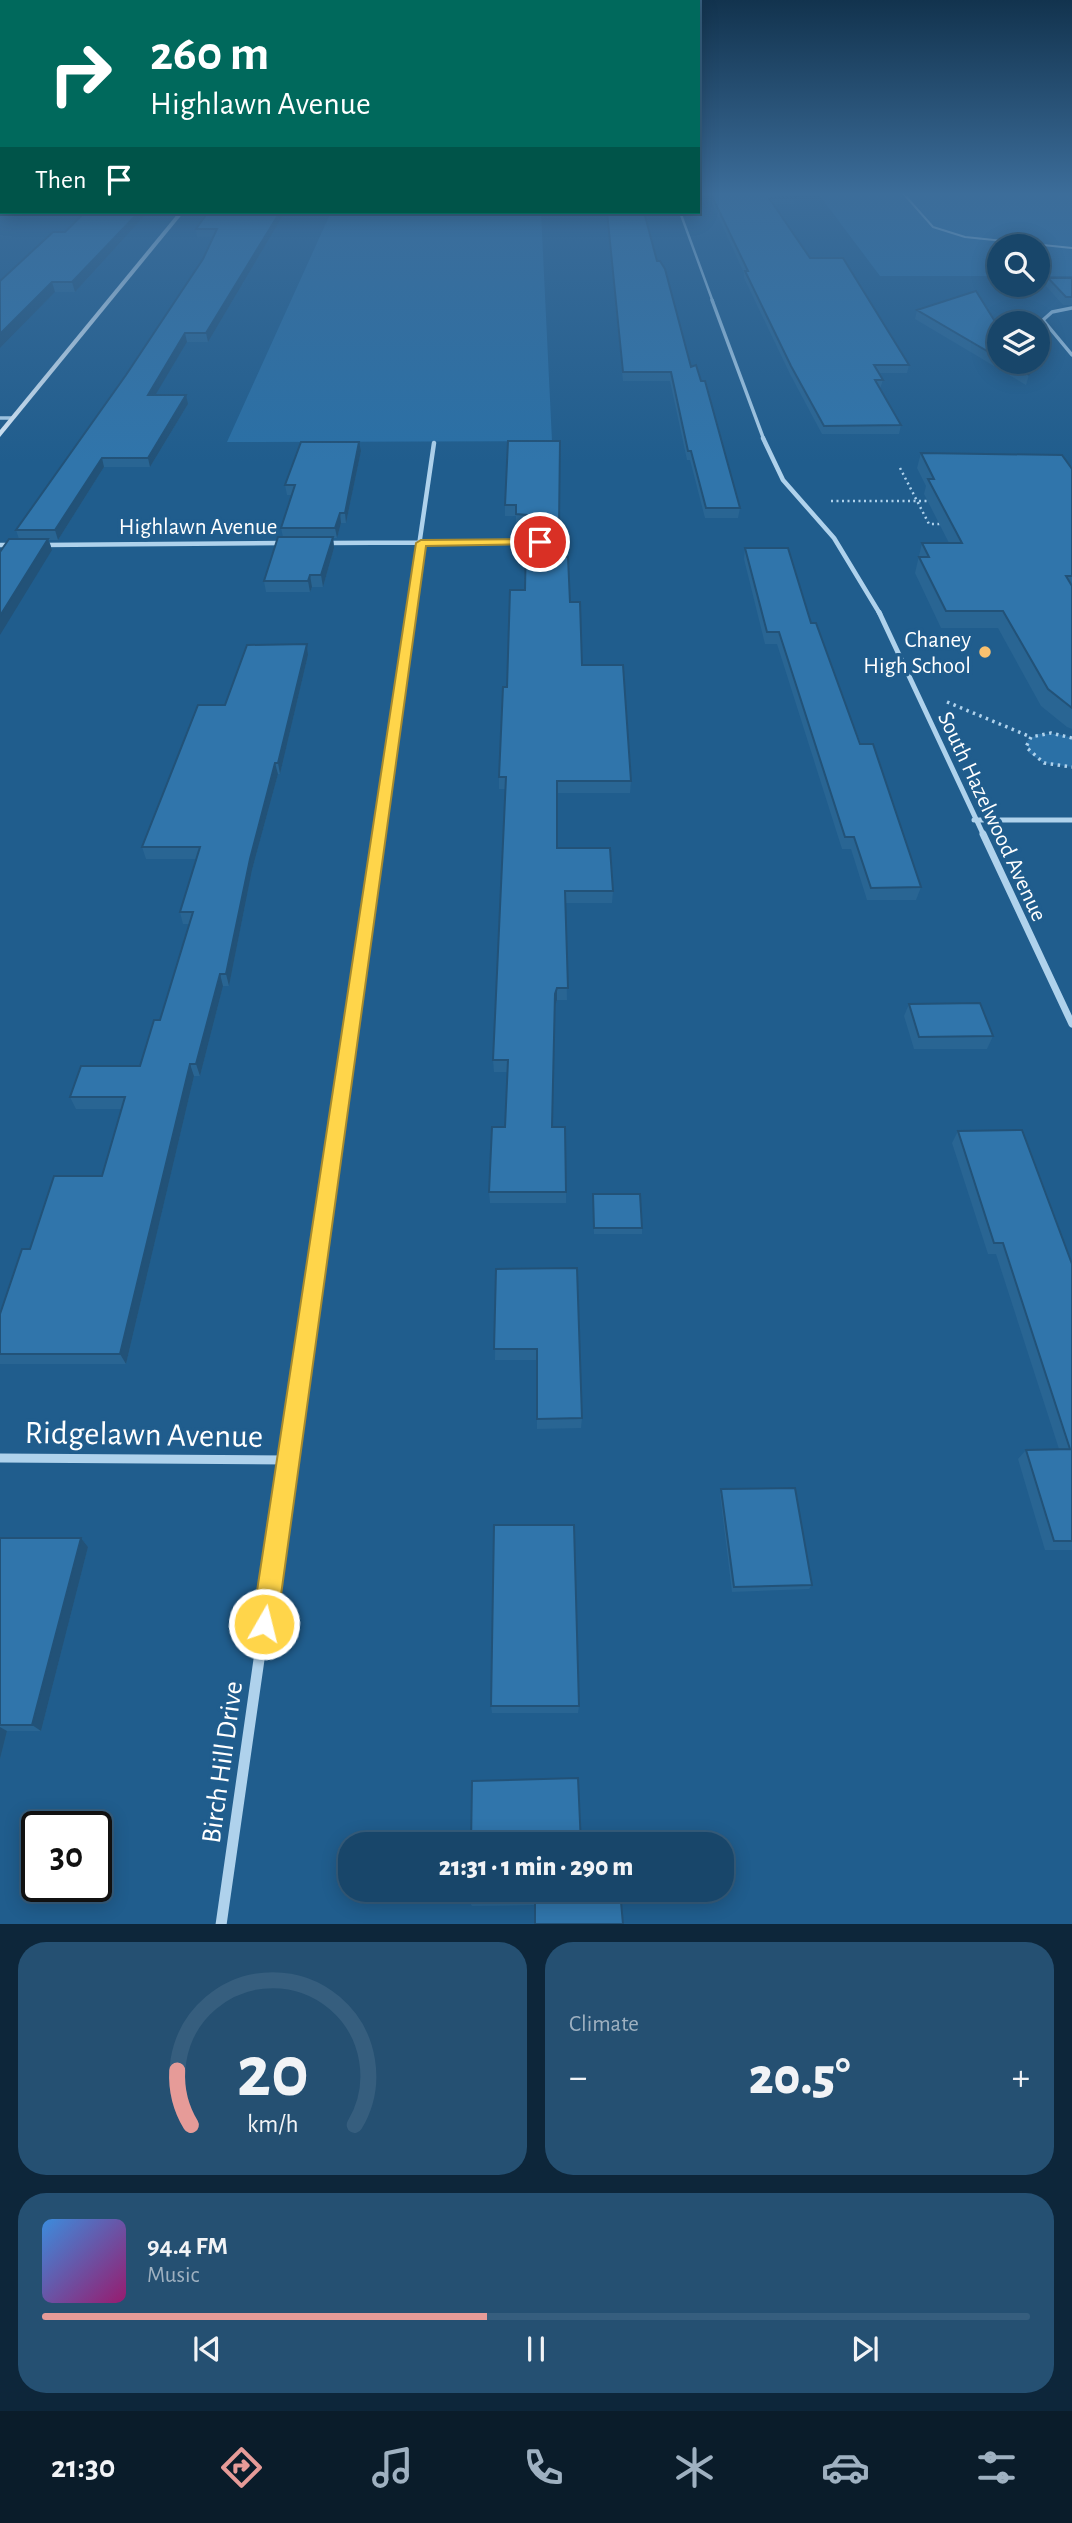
<!DOCTYPE html>
<meta charset="utf-8">
<style>
body{margin:0;font-family:"Alegreya Sans",sans-serif;background:#255072;color:#f1f3f6;height:100vh;display:flex;flex-direction:column;font-size:26px;white-space:nowrap}
*{box-sizing:border-box;margin:0}
p{font-size:23px;color:#9fb1c1}
.icon{flex:none;width:38px;height:38px;fill:none;stroke:currentColor;stroke-width:2;stroke-linecap:round;stroke-linejoin:round}
.map{position:relative;height:1924px;overflow:hidden}
.drawer{display:flex;flex-direction:column;gap:18px;padding:18px;background:#0d263a;flex:1}
.drawer>*{flex:none}
.top-card{position:absolute;left:0px;top:0px;width:700px;height:214px;box-shadow:0 4px 18px #0003,0 0 0 2px #365e7e;background:#00695c;color:#fff;overflow:hidden}
.buttons{position:absolute;left:987px;top:234px;display:grid;gap:14px}
.buttons a{display:grid;place-items:center;width:63px;height:63px;border-radius:50%;background:#18466a;box-shadow:0 4px 18px #0003,0 0 0 2px #365e7e;font-size:35px}
.speed{position:absolute;left:21px;top:1811px;display:flex;gap:14px;font-size:35px;font-weight:700;text-align:center}
.speed>*{display:grid;place-content:center;width:91px;height:91px;border-radius:50%;background:#18466a;box-shadow:0 4px 18px #0003,0 0 0 2px #365e7e;line-height:1}
.speed .limit{border:4px solid #111;border-radius:10px;background:#fff;color:#111}
.pin{position:absolute;display:grid;place-items:center;width:60px;height:60px;color:#fff;margin:-30px;border:4px solid #fff;border-radius:50%;box-shadow:0 2px 7px #0007}
.me{position:absolute;width:77px;margin:-38px;rotate:8deg;stroke-linejoin:round;filter:drop-shadow(0 0 5px #0008)}
.turn{display:flex;align-items:center;gap:24px;height:147px;padding:0 35px;font-size:32px}
.turn .icon{width:91px;height:91px;stroke-width:2.5}
.turn b{display:block;font-size:49px;line-height:60px}
.then{display:flex;align-items:center;height:66px;padding:0 35px;background:#0003;gap:14px;font-size:26px}
.big{font-size:52px;font-weight:800;line-height:1.1}
.drawer .tile{flex:1;display:flex;flex-direction:column;justify-content:center;gap:10px;min-width:0;padding:0 24px;border-radius:28px;background:#255072}
.drawer .dial{align-items:center;gap:0}
.dial svg{height:182px;overflow:visible;fill:none;stroke:#365e7e;stroke-width:7;stroke-linecap:round;text-anchor:middle}
.dial text{fill:#f1f3f6;stroke:none}
.song{display:flex;align-items:center;gap:21px}
.cover{width:84px;height:84px;border-radius:10px;background:linear-gradient(135deg,hsl(210 70% 55%),hsl(320 70% 35%))}
.played{height:7px;border-radius:4px;background:linear-gradient(90deg,#e69b98 45%,#365e7e 45%)}
.keys{display:flex;justify-content:space-around;direction:ltr}
.heat{display:flex;justify-content:space-between;align-items:center;font-size:38px;direction:ltr}
.drawer .tiles{flex:1;display:grid;gap:18px;grid-template-columns:1fr 1fr}
.tile:last-child{grid-column:span 2}
.trip{position:absolute;left:338px;top:1832px;width:396px;height:70px;border-radius:28px;background:#18466a;box-shadow:0 4px 18px #0003,0 0 0 2px #365e7e;font-weight:800;line-height:70px;text-align:center}
.dock{display:flex;height:112px;justify-content:space-around;align-items:center;background:#0a1c2a;color:#9fb1c1}
.dock .icon{width:49px;height:49px}
.dock .active{color:#e69b98}
.dock b{font-size:32px;color:#f1f3f6}
.map>svg:first-child{display:block}
.green{fill:#2a70a6}
.lines{fill:none;stroke-linecap:round;stroke-linejoin:round}
.path-far1{stroke:#afd2ec;stroke-width:2.5;stroke-dasharray:2 3.5;stroke-linecap:butt}
.path{stroke:#afd2ec;stroke-width:3.5;stroke-dasharray:2.5 4.5;stroke-linecap:butt}
.lane{stroke:#afd2ec;stroke-width:2}
.street-far6{stroke:#afd2ec;stroke-width:2.5}
.street-far5{stroke:#afd2ec;stroke-width:3.5}
.street-far4{stroke:#afd2ec;stroke-width:4.5}
.street-far3{stroke:#afd2ec;stroke-width:5}
.street-far2{stroke:#afd2ec;stroke-width:7}
.street-far1{stroke:#afd2ec;stroke-width:9}
.street{stroke:#afd2ec;stroke-width:11}
.secondary{fill:#daebf9;fill-rule:evenodd}
.wall{fill:#296593}
.shaded-wall{fill:#225278}
.building{fill:#3075ab;stroke:#225278;stroke-width:2}
.route{fill:#ffd54a;stroke:#a68a30;stroke-width:2}
.poi-dot{fill:#f9c16f;stroke:#205d8d;stroke-width:2.5}
.labels{text-anchor:middle;stroke-width:7;stroke-linejoin:round;paint-order:stroke}
.far-street-label{font-size:23px;fill:#fff;stroke:#205d8d}
.far-poi-label{font-size:23px;fill:#fff;stroke:#205d8d;text-anchor:end}
.street-label{font-size:28px;fill:#fff;stroke:#205d8d}
.near-street-label{font-size:33px;fill:#fff;stroke:#205d8d}
</style>
<div class="map">
<svg width="1072" height="1925" viewBox="0 0 1072 1925">
<rect width="100%" height="100%" fill="#205d8d"/>
<path class="green" d="M817,192H1072V276H1038V247H999V276H880Z
M331,212H541L552,441L227,442Z
M1038,734H1058L1072,738V767L1044,763L1029,753L1027,741Z"/>
<g class="lines">
<path class="path-far1" d="M900,468L929,524H942
M831,501H928"/>
<path class="path" d="M947,702L1031,737
M1072,738L1051,733L1031,737L1026,747L1044,763L1072,767"/>
<path class="lane" d="M902,192L933,227L965,237L1072,248"/>
<path class="street-far6" d="M680,212L713,302"/>
<path class="street-far5" d="M712,300L764,440
M1072,308L1052,312L1043,320L1072,355
M0,418H12"/>
<path class="street-far4" d="M763,438L783,480L834,538L880,614
M327,543L535,542
M0,545H14
M43,545L283,543
M409,614L434,443"/>
<path class="street-far3" d="M879,612L984,836
M974,820H1072
M378,836L410,612"/>
<path class="street-far2" d="M983,834L1072,1024
M337,1117L378,834"/>
<path class="street-far1" d="M0,1458L288,1460
M286,1473L337,1115"/>
<path class="street" d="M221,1925L286,1471"/>
<path class="secondary" d="M179,212H184L0,437V430Z"/>
</g>
<path class="wall" d="M707,192H793L796,197L795,204H774L810,258L909,365L907,373H879L883,380L880,389L901,425L899,434H822L790,374L744,278V273Z
M85,212H148L75,292H55L0,348L65,232Z
M285,212L208,342H187L155,395L188,404L150,467H104L58,540H49L52,550L19,539L16,530L126,375L203,259L214,237H197L196,229Z
M606,212H644L657,261L691,367L740,508L738,518H705L690,460H687L670,381H623Z
M1048,278H1072V305H1063L1046,286Z
M917,310L999,328V362H1021L1029,375L1026,385L915,319Z
M560,441L558,556L570,602L582,665L631,781L630,793H557V848L613,891L612,903H565L567,1000H557L555,1006L552,1127L566,1192V1203H490L489,1192L505,1127L508,1072H494L493,1060L506,789H499V777L507,687L525,590L527,525H516V516H505V505Z
M361,451L346,523H341L337,538H333L334,548L323,587H312L310,592H266L264,581L283,537L281,528L292,495H287L285,485Z
M921,453L1072,469V729L1067,727L1041,706L998,628H941L915,573L922,543H949L924,494L926,486L917,468Z
M745,548L811,623L921,887L916,900H867L851,849H842L777,644H765L744,559Z
M307,644L308,655L280,774H278L252,870L229,986H223L200,1076H194L126,1364H0V1314L30,1249L102,1176L122,1109H76L70,1097L140,1066L160,1020L189,924H183L180,912L197,859H146L142,847L225,705Z
M909,1004L993,1036L987,1049H914L904,1016Z
M958,1131L1072,1264V1550H1045L1018,1459L1026,1450L1059,1449L996,1254H988L952,1143Z
M593,1194L642,1228V1234H594Z
M496,1269L582,1418L581,1428L537,1429V1360H495Z
M721,1489L812,1585L809,1589L732,1592L720,1494Z
M0,1538H81L88,1547L41,1731H7L0,1759Z
M491,1706H579L578,1713H492Z
M582,1890L535,1905L472,1906L470,1903Z"/>
<path class="shaded-wall" d="M139,212H148L75,292L72,282Z
M280,212H285L208,342L206,333Z
M52,282L55,292L0,348V334Z
M185,333L187,342L150,404L148,395Z
M186,395L188,404L150,467L148,458Z
M359,442L361,451L346,523L345,513Z
M102,458L104,467L58,540L55,530Z
M340,513L341,523L337,538L335,528Z
M333,537L334,548L323,587L321,575Z
M48,539L52,550L0,635V616Z
M310,575L312,587L310,592L308,581Z
M307,644L308,655L280,774L278,763Z
M275,763L278,774L252,870L229,986L226,974L250,859Z
M220,974L223,986L200,1076L196,1064Z
M557,988V1000L555,1006V994Z
M190,1064L194,1076L126,1364L120,1354Z
M81,1538L88,1547L41,1731L32,1725Z
M0,1727L7,1731L0,1759Z"/>
<path class="building" d="M710,192H793L796,197L769,198L810,258H843L909,365H874L883,380H875L901,425L824,426L791,366L745,271H748Z
M85,212H139L72,282H52L0,334V281L53,232H65Z
M208,212H280L206,333H185L148,395H186L148,458H102L55,530H16L126,375L203,259L217,229H196Z
M607,212H644L657,261H660L665,269L691,367L696,365L701,381H705L740,508H706L691,451H688L671,372H623Z
M1048,278H1072V297H1066Z
M976,291L999,328V358L917,310Z
M1007,362H1021L1029,375Z
M508,441H560L559,526H527V515L516,514V505H505Z
M301,442H359L345,513H340L335,528H281L295,485H285Z
M921,453L1062,455L1072,469V576H1066L1072,586V708L1048,689L1003,611H946L919,557H929L922,543H962L928,479H934Z
M526,536H559L558,556L568,557L570,602H580L582,665H623L631,781H557V848H610L613,891H565L568,988H557L555,994L552,1127H565L566,1192H489L492,1127H505L508,1060H493L506,777H499L503,687H507L510,590H525Z
M278,537H333L321,575H310L308,581H264Z
M9,539H48L0,616V552Z
M745,548H788L811,623H816L860,744H873L921,887L871,888L854,837H845L779,632H767Z
M307,644L278,763H275L250,859L226,974H220L196,1064H190L120,1354H0V1314L22,1249H30L54,1176H102L125,1097H70L81,1066H140L154,1020H160L193,912H180L200,847H142L198,705H225L247,645Z
M980,1003L993,1036L919,1037L909,1004Z
M1022,1130L1072,1264V1541H1054L1026,1450L1070,1449L1003,1243H994L958,1131Z
M593,1194H640L642,1228H594Z
M577,1268L582,1418L537,1419V1349H494L496,1269Z
M795,1488L812,1585L734,1587L721,1489Z
M494,1525H574L579,1706H491Z
M0,1538H81L32,1725H0Z
M578,1778L581,1844H471L472,1781Z
M471,1890H582L583,1903L621,1902L623,1924H535V1902L470,1903Z"/>
<linearGradient id="sky" x2="0" y2="1"><stop stop-color="#12334e"/><stop offset="0.42" stop-color="#3c6d9a"/><stop offset="1" stop-color="#3c6d9a" stop-opacity="0"/></linearGradient>
<rect width="1072" height="462" fill="url(#sky)"/>
<path class="route" d="M540,539L544,540V544L426,546L277,1624L273,1633L264,1637L255,1633L252,1624L416,543L421,540Z"/>
<circle class="poi-dot" cx="985" cy="652" r="7"/>
<g class="labels">
<g class="far-street-label">
<text x="198" y="534">Highlawn Avenue</text>
<text transform="translate(993 816) rotate(65)" y="8">South Hazelwood Avenue</text>
</g>
<g class="far-poi-label">
<text x="971" y="647">Chaney<tspan x="971" dy="26">High School</tspan></text>
</g>
<g class="street-label">
<text transform="translate(221 1762) rotate(-82)" y="10">Birch Hill Drive</text>
</g>
<g class="near-street-label">
<text transform="translate(144 1433) rotate(1)" y="12">Ridgelawn Avenue</text>
</g>
</g>
</svg>
<div class="buttons">
<a><svg class="icon" aria-label="search" viewBox="0 0 24 24"><circle cx="10" cy="10" r="6"/><path d="M15 15l6 6"/></svg></a>
<a><svg class="icon" aria-label="layers" viewBox="0 0 24 24"><path d="M12 4l9 5-9 5-9-5zM3 14l9 5 9-5"/></svg></a>
</div>
<div class="speed"><div class="limit">30</div></div>
<div class="pin" style="left:540px;top:542px;background:#d93025"><svg class="icon" aria-label="arrive" viewBox="0 0 24 24"><path d="M6 21V4h12l-3 4 3 4H6"/></svg></div>
<svg class="me" style="left:264px;top:1624px" viewBox="-20 -20 40 40"><circle r="17" fill="#ffd54a" stroke="#fff" stroke-width="3"/><path d="M0-11L8 9 0 5-8 9z" fill="#fff"/></svg>
<div class="trip">21:31 · 1 min · 290 m</div>
<div class="top-card">
<div class="turn"><svg class="icon" aria-label="right" viewBox="0 0 24 24"><path d="M7 20v-9h11M14 6l5 5-5 5"/></svg><div><b>260 m</b>Highlawn Avenue</div></div>
<div class="then">Then<svg class="icon" aria-label="arrive" viewBox="0 0 24 24"><path d="M6 21V4h12l-3 4 3 4H6"/></svg></div>
</div>
</div>
<section class="drawer">
<div class="tiles">
<div class="tile dial"><svg viewBox="0 0 100 80">
<path d="M14 69A42 42 0 1 1 86 69"/>
<path d="M14 69A42 42 0 0 1 8 45" stroke="#e69b98"/>
<text x="50" y="56" font-size="32" font-weight="700">20</text>
<text x="50" y="72" font-size="11">km/h</text>
</svg></div>
<div class="tile"><p>Climate</p>
<div class="heat"><a>−</a><b class="big">20.5°</b><a>+</a></div>
</div>
<div class="tile">
<div class="song"><i class="cover"></i><div><b>94.4 FM</b><p>Music</p></div></div>
<div class="played"></div>
<div class="keys"><svg class="icon" aria-label="previous" viewBox="0 0 24 24"><path d="M18 5L8 12l10 7zM5 5v14"/></svg><svg class="icon" aria-label="pause" viewBox="0 0 24 24"><path d="M8 5v14M16 5v14"/></svg><svg class="icon" aria-label="next" viewBox="0 0 24 24"><path d="M6 5l10 7-10 7zM19 5v14"/></svg></div>
</div>
</div>
</section>
<nav class="dock">
<b>21:30</b>
<svg class="icon active" aria-label="directions" viewBox="0 0 24 24"><path d="M12 3l9 9-9 9-9-9zM9 14v-3h6M13 9l2 2-2 2"/></svg>
<svg class="icon" aria-label="music" viewBox="0 0 24 24"><path d="M9 18V5l10-2v13"/><circle cx="6" cy="18" r="3"/><circle cx="16" cy="16" r="3"/></svg>
<svg class="icon" aria-label="phone" viewBox="0 0 24 24"><path d="M5 4h4l2 5-3 2q2 4 5 5l2-3 5 2v4C11 20 4 13 5 4z"/></svg>
<svg class="icon" aria-label="climate" viewBox="0 0 24 24"><path d="M12 3v18M4 7l16 10M4 17L20 7"/></svg>
<svg class="icon" aria-label="car" viewBox="0 0 24 24"><path d="M5 17H2v-5l4-1 3-4h7l3 4 3 1v5h-3M9 17h6M6 11h13"/><circle cx="7" cy="17" r="2"/><circle cx="17" cy="17" r="2"/></svg>
<svg class="icon" aria-label="filters" viewBox="0 0 24 24"><path d="M4 7h16M4 17h16"/><circle cx="9" cy="7" r="2"/><circle cx="15" cy="17" r="2"/></svg>
</nav>
